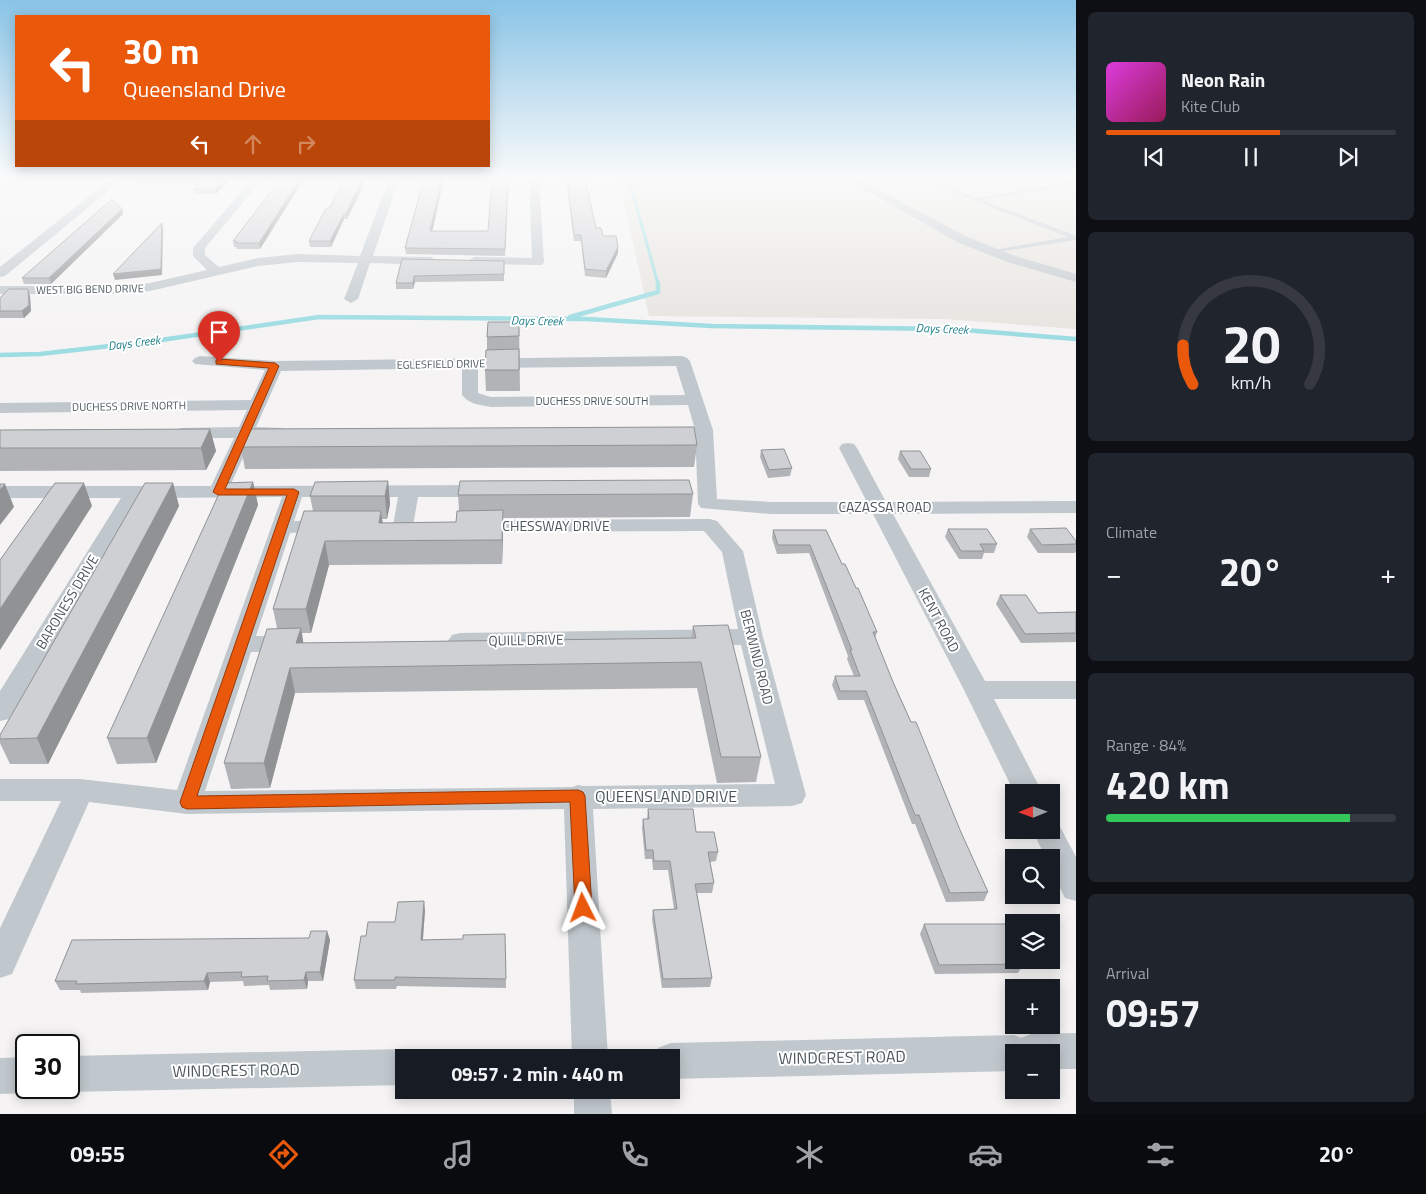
<!DOCTYPE html>
<meta charset="utf-8">
<style>
body{margin:0;font-family:"Titillium Web",sans-serif;background:#20242c;color:#f1f3f6;height:100vh;display:flex;flex-direction:column;font-size:19px;white-space:nowrap}
*{box-sizing:border-box;margin:0}
p{font-size:16px;color:#9ea1a6}
.icon{flex:none;width:28px;height:28px;fill:none;stroke:currentColor;stroke-width:2;stroke-linecap:round;stroke-linejoin:round}
.map{position:relative;flex:1;overflow:hidden}
.panel{display:flex;flex-direction:column;gap:12px;padding:12px;background:#0d0f14;width:350px}
.panel>*{flex:none}
.guide{position:absolute;left:15px;top:15px;width:475px;height:152px;border-radius:0px;box-shadow:0 2px 12px #0003;background:#ea580c;color:#fff;overflow:hidden}
.needle{width:32px;rotate:269deg}
.buttons{position:absolute;left:1005px;top:784px;display:grid;gap:10px}
.buttons a{display:grid;place-items:center;width:55px;height:55px;border-radius:0px;background:#171b24;box-shadow:0 2px 12px #0003;font-size:25px}
.speed{position:absolute;left:15px;top:1034px;display:flex;gap:10px;font-size:25px;font-weight:700;text-align:center}
.speed>*{display:grid;place-content:center;width:65px;height:65px;border-radius:50%;background:#171b24;box-shadow:0 2px 12px #0003;line-height:1}
.speed .limit{border:2px solid #111;border-radius:8px;background:#fff;color:#111}
.pin{position:absolute;display:grid;place-items:center;width:42px;height:42px;color:#fff;margin:-51px -21px;border-radius:50% 50% 50% 0;rotate:-45deg;box-shadow:0 0 5px #0007}
.pin .icon{rotate:45deg}
.me{position:absolute;width:55px;margin:-28px;rotate:357deg;stroke-linejoin:round;filter:drop-shadow(0 0 4px #0008)}
.turn{display:flex;align-items:center;gap:18px;height:105px;padding:0 25px;font-size:22px}
.turn .icon{width:65px;height:65px;stroke-width:2.5}
.turn b{display:block;font-size:35px;line-height:42px}
.lanes{display:flex;align-items:center;height:48px;padding:0 25px;background:#0003;justify-content:center;gap:25px;direction:ltr}
.lanes .off{opacity:.35}
.big{font-size:38px;font-weight:700;line-height:1.1}
.panel .widget{flex:1;display:flex;flex-direction:column;justify-content:center;gap:8px;min-width:0;padding:0 18px;border-radius:8px;background:#20242c}
.panel .dial{align-items:center;gap:0}
.dial svg{height:130px;overflow:visible;fill:none;stroke:#363941;stroke-width:7;stroke-linecap:round;text-anchor:middle}
.dial text{fill:#f1f3f6;stroke:none}
.song{display:flex;align-items:center;gap:15px}
.cover{width:60px;height:60px;border-radius:8px;background:linear-gradient(135deg,hsl(300 70% 55%),hsl(330 70% 35%))}
.played{height:5px;border-radius:2px;background:linear-gradient(90deg,#ea580c 60%,#363941 60%)}
.keys{display:flex;justify-content:space-around;direction:ltr}
.heat{display:flex;justify-content:space-between;align-items:center;font-size:28px;direction:ltr}
.charge{height:8px;border-radius:4px;background:linear-gradient(90deg,#34c759 84%,#363941 0)}
.trip{position:absolute;left:395px;top:1049px;width:285px;height:50px;border-radius:0px;background:#171b24;box-shadow:0 2px 12px #0003;font-weight:700;line-height:50px;text-align:center}
.tabs{display:flex;height:80px;justify-content:space-around;align-items:center;background:#090b0e;color:#9ea1a6}
.tabs .icon{width:35px;height:35px}
.tabs .selected{color:#ea580c}
.tabs b{font-size:22px;color:#f1f3f6}
main{display:flex;flex:1;min-height:0}
.map>svg:first-child{display:block}
.commercial{fill:#e6e4df}
.lines{fill:none;stroke-linecap:round;stroke-linejoin:round}
.stream-far1{stroke:#9cdce2;stroke-width:3}
.stream{stroke:#9cdce2;stroke-width:4.5}
.lane{fill:#c1c8cd;fill-rule:evenodd}
.street{fill:#c1c8cd;fill-rule:evenodd}
.wall{fill:#b1b3b6}
.shaded-wall{fill:#909294}
.building{fill:#ced0d4;stroke:#909294}
.route{fill:#ea580c;stroke:#983908}
.labels{text-anchor:middle;stroke-width:4;stroke-linejoin:round;paint-order:stroke}
.far-street-label{font-size:11px;fill:#4d585e;stroke:#fff}
.far-water-label{font-size:12px;font-style:italic;fill:#1e7f89;stroke:#fff}
.street-label{font-size:14px;fill:#4d585e;stroke:#fff}
.near-street-label{font-size:16px;fill:#4d585e;stroke:#fff}
</style>
<main>
<div class="map">
<svg width="1076" height="1114" viewBox="0 0 1076 1114">
<rect width="100%" height="100%" fill="#f5f3f3"/>
<path class="commercial" d="M619,179H1076V329L945,319L649,316Z"/>
<g class="lines">
<path class="stream-far1" d="M629,179L658,284"/>
<path class="stream" d="M570,317L658,292V283
M0,355L40,354L154,341L319,317L586,319L712,326L952,329L1076,339"/>
<path class="lane" d="M919,179C927,179 934,184 942,184C956,184 971,179 985,179L946,187L977,198L1076,181V185L982,200L1076,236V240L991,253V251L993,250L1068,237Z"/>
<path class="street" d="M111,179H123L5,276L0,277V267Z
M252,179H263L205,248V255L219,267L258,258L298,254L360,256L389,179H399L373,256L431,257L437,261L431,265L370,263L358,299L351,303L344,299L358,263L298,262L258,266L150,291L124,294H0V286H124L150,283L207,270L193,256V248Z
M529,179H539L544,262L542,265L470,264L468,261L474,257L532,258Z
M846,179H859L965,236L1015,256L1076,274V282L1007,262L957,242Z
M200,356L275,361L682,356L687,358L690,361L713,430L717,499L771,502H867L839,448L842,444L848,443L854,444L857,448L886,502L1076,501V513L893,514L985,681H1076V699H994L1042,792H1014L964,690L873,514H771L701,508L698,504L695,430L688,405L491,407C480,405 469,404 462,395V368L281,371L256,427L283,428L286,432L283,436L252,438L230,486L488,485L495,487L498,491L495,495L488,497H418L413,526L410,530L403,532L396,530L393,526L398,497H302L294,521L328,520L335,522L338,526L335,530L290,533L256,636H289L297,638L301,644L297,650L289,652H251L205,791L572,787L578,785L583,786L775,784L741,645L460,649L452,647L448,641L452,635L460,633L738,629L722,552L704,531L476,532L469,530L466,526L469,522L476,520L710,519L717,521L743,551L763,637L806,795L802,803L792,806L593,809L608,1058H572L564,809L187,814L89,802L12,974L0,978V928L61,801H0V779H80L177,790L282,497L140,498L9,719L0,721V691L121,498H0V486H211L234,438H183L177,437L174,433L177,429L183,428L239,427L247,410L0,413V403L251,400L265,370L195,364L192,361L195,358ZM676,366L685,395L491,397L478,393V368Z
M1051,819L1057,821L1076,857V901L1065,898L1051,869V858H1046L1032,830H1051Z
M1076,1033V1069H1051V1052H1014V1071L671,1079V1058H654L658,1048L671,1043L1014,1035L1021,1038L1031,1034Z
M404,1049L417,1054L418,1058H404V1085L69,1092L58,1088H69V1056Z
M26,1057V1088H39L26,1093L0,1094V1058Z
M574,1090H610L612,1114H574Z"/>
</g>
<path class="wall" d="M230,179L216,194H194L193,189L197,185H137L136,180Z
M281,179H304L260,249H237L236,247H234L233,241Z
M344,179H365L359,195L347,219H344L331,247H310L309,241L330,207Z
M424,179H444L432,231H488L509,179L505,256L406,254L405,248Z
M566,179H585L596,228L618,253L606,278L585,276L581,241H574Z
M123,214L51,284H24L22,278Z
M402,259L504,267V281L415,282L413,289H396V283Z
M28,289L30,296L31,311L24,318H0V298Z
M519,322L520,391H486L485,370L487,350V337Z
M210,429L216,451L206,470L0,471V430Z
M697,445L694,467L245,469L241,447Z
M761,450L792,468L790,476L768,478L760,457Z
M900,451L931,469L929,477H909L898,459Z
M388,481L390,504L387,519H382L383,523L456,522L459,511L458,495L693,494L690,517L503,518V534L502,564L329,565L311,633H302L303,643L691,638L693,626L761,757L756,782L717,783L697,688L295,693L270,788L231,789L224,763L277,628L273,609L313,511L310,496Z
M253,482L258,505L156,763L117,764L107,738Z
M173,483L179,506L48,764H10L0,743V735Z
M948,529L997,544L994,553H984L982,559H959L945,537Z
M1030,529L1076,541V551L1075,553H1038L1027,537Z
M773,530H826L842,564L856,588L877,632L875,638L893,682L988,892L984,901L946,902L915,824H912L864,700H838L832,685L835,676H854L847,659L848,656L809,553L777,554L772,538Z
M1000,595L1038,613L1076,612V642L1021,643L996,604Z
M648,809L696,832L718,852L716,861L710,862L714,883L712,893H697L712,978L710,987L662,988L652,919L653,910L674,909L668,870H653L652,859H645L642,828L643,819H647Z
M425,910L423,940L463,939L505,934L506,988L397,986L396,989H356L354,980L366,936L395,922Z
M924,924L1023,964L1018,973L935,974L920,934Z
M327,931L330,940L323,981H308L307,989L270,990L269,985L244,986L243,981L210,982L208,990L81,993L80,990H60L55,981L309,938Z"/>
<path class="shaded-wall" d="M224,179H230L216,194L215,189Z
M300,179H304L260,249L259,243Z
M362,179H365L359,195L347,219L346,214Z
M442,179H444L431,237L430,231Z
M122,209L123,214L51,284L49,278Z
M344,214V219L331,247L330,241Z
M162,223L163,229L162,275L115,280L113,274Z
M618,247V253L606,278V271Z
M414,276L415,282L413,289V283Z
M28,289L30,296L31,311L24,318L22,311Z
M210,429L216,451L206,470L201,448Z
M388,481L390,504L387,519L385,496Z
M253,482L258,505L156,763L147,738Z
M84,483L92,506L0,650V609Z
M173,483L179,506L48,764L37,738Z
M5,484L14,507L0,525V490Z
M503,510V534L502,564V540Z
M381,511L384,534L379,523Z
M325,541L329,565L311,633L306,609Z
M301,628L305,653L302,668L296,643Z
M290,668L295,693L270,788L264,763Z
M424,901L425,910L422,949L421,940Z
M327,931L330,940L323,981L320,972Z
M306,972L308,981L307,989L304,980Z
M207,973L210,982L208,990L204,981Z"/>
<path class="building" d="M136,179H224L215,189H193L201,180H136Z
M281,179H300L259,243H236L237,241H233Z
M344,179H362L346,214H344L330,241H309L325,210L330,207Z
M424,179H442L430,231H488L492,179H508L505,249L405,248Z
M567,179H585L596,228H601L603,236H616L618,247L606,271L585,269L581,235H574Z
M112,199L122,209L49,278H22Z
M162,223L161,269L113,274Z
M402,259L504,261V274L414,276L413,283H396Z
M9,289H28L29,305L22,311H0V298Z
M488,322H519V336L487,337Z
M519,349V370H485L486,350Z
M694,427L697,445L241,447L249,429Z
M210,429L201,448H0V430Z
M784,449L792,468L769,470L761,450Z
M900,451H920L931,469H911Z
M689,480L693,494L458,495L460,481Z
M388,481L385,496H310L315,482Z
M253,482L147,738H107L224,483Z
M55,483H84L0,609V560Z
M145,483H173L37,738L0,739V735Z
M0,484H5L0,490Z
M503,510L502,540L325,541L306,609H273L304,511H381L379,523L456,522L457,511Z
M1066,528L1076,541V544L1042,545L1030,529Z
M948,529H987L997,544H980L984,551H961Z
M773,530H826L842,564H845L856,588H858L877,632H873L893,682L911,722H916L960,830L988,892L950,893L919,815H915L866,691H840L835,676H860L850,650H852L810,545H778Z
M1000,595H1026L1038,613L1076,612V633L1025,634Z
M728,625L761,757H721L701,662L290,668L264,763H224L267,629L301,628L296,643L696,638L693,626Z
M648,809H693L696,832H714L718,852H708L714,883L695,884L712,978L663,979L653,910L677,909L670,861H654L653,850H646L643,819H649Z
M424,901L421,940L463,939V935L505,934L506,979L395,977V980H354L361,936H366L368,922H395L398,902Z
M924,924H1005L1014,943V960H1021L1023,964L939,965Z
M311,931H327L320,972H306L304,980L267,981L268,976L241,977L242,972L207,973L204,981L76,984L77,981H55L72,940L309,938Z"/>
<linearGradient id="sky" x2="0" y2="1"><stop stop-color="#89c4e6"/><stop offset="0.53" stop-color="#fafafa"/><stop offset="1" stop-color="#fafafa" stop-opacity="0"/></linearGradient>
<rect width="1076" height="335" fill="url(#sky)"/>
<path class="route" d="M219,359L275,363L279,366L225,489H294L299,492L197,796L578,790L583,792L585,796L592,908L589,914L583,916L577,914L575,908L570,802L187,809L182,807L180,802L287,495H218L213,492L269,368L216,364V360Z"/>
<g class="labels">
<g class="far-street-label">
<text transform="translate(90 289) rotate(-1)" y="4">WEST BIG BEND DRIVE</text>
<text transform="translate(441 364) rotate(-1)" y="4">EGLESFIELD DRIVE</text>
<text x="592" y="405">DUCHESS DRIVE SOUTH</text>
<text transform="translate(129 406) rotate(-1)" y="4">DUCHESS DRIVE NORTH</text>
</g>
<g class="far-water-label">
<text transform="translate(537 321) rotate(1)" y="4">Days Creek</text>
<text transform="translate(942 329) rotate(2)" y="4">Days Creek</text>
<text transform="translate(134 343) rotate(-7)" y="4">Days Creek</text>
</g>
<g class="street-label">
<text x="885" y="512">CAZASSA ROAD</text>
<text x="556" y="531">CHESSWAY DRIVE</text>
<text transform="translate(67 602) rotate(-59)" y="5">BARONESS DRIVE</text>
<text transform="translate(939 620) rotate(62)" y="5">KENT ROAD</text>
<text transform="translate(526 640) rotate(-1)" y="5">QUILL DRIVE</text>
<text transform="translate(757 657) rotate(76)" y="5">BERWIND ROAD</text>
</g>
<g class="near-street-label">
<text x="666" y="802">QUEENSLAND DRIVE</text>
<text transform="translate(842 1057) rotate(-1)" y="6">WINDCREST ROAD</text>
<text transform="translate(236 1070) rotate(-1)" y="6">WINDCREST ROAD</text>
</g>
</g>
</svg>
<div class="buttons">
<a><svg class="needle" viewBox="-14 -14 28 28"><path d="M0-13l5 13h-10z" fill="#e53935"/><path d="M0 13l5-13h-10z" fill="#9ea1a6"/></svg></a>
<a><svg class="icon" aria-label="search" viewBox="0 0 24 24"><circle cx="10" cy="10" r="6"/><path d="M15 15l6 6"/></svg></a>
<a><svg class="icon" aria-label="layers" viewBox="0 0 24 24"><path d="M12 4l9 5-9 5-9-5zM3 14l9 5 9-5"/></svg></a>
<a>+</a>
<a>−</a>
</div>
<div class="speed"><div class="limit">30</div></div>
<div class="pin" style="left:219px;top:362px;background:#d93025"><svg class="icon" aria-label="arrive" viewBox="0 0 24 24"><path d="M6 21V4h12l-3 4 3 4H6"/></svg></div>
<svg class="me" style="left:583px;top:908px" viewBox="-20 -20 40 40"><path d="M0-17L14 15 0 8-14 15z" fill="#ea580c" stroke="#fff" stroke-width="4"/></svg>
<div class="trip">09:57 · 2 min · 440 m</div>
<div class="guide">
<div class="turn"><svg class="icon" aria-label="left" viewBox="0 0 24 24"><path d="M17 20v-9H6M10 6l-5 5 5 5"/></svg><div><b>30 m</b>Queensland Drive</div></div>
<div class="lanes"><svg class="icon" aria-label="left" viewBox="0 0 24 24"><path d="M17 20v-9H6M10 6l-5 5 5 5"/></svg><svg class="icon off" aria-label="ahead" viewBox="0 0 24 24"><path d="M12 20V5M6 11l6-6 6 6"/></svg><svg class="icon off" aria-label="right" viewBox="0 0 24 24"><path d="M7 20v-9h11M14 6l5 5-5 5"/></svg></div>
</div>
</div>
<section class="panel">
<div class="widget">
<div class="song"><i class="cover"></i><div><b>Neon Rain</b><p>Kite Club</p></div></div>
<div class="played"></div>
<div class="keys"><svg class="icon" aria-label="previous" viewBox="0 0 24 24"><path d="M18 5L8 12l10 7zM5 5v14"/></svg><svg class="icon" aria-label="pause" viewBox="0 0 24 24"><path d="M8 5v14M16 5v14"/></svg><svg class="icon" aria-label="next" viewBox="0 0 24 24"><path d="M6 5l10 7-10 7zM19 5v14"/></svg></div>
</div>
<div class="widget dial"><svg viewBox="0 0 100 80">
<path d="M14 69A42 42 0 1 1 86 69"/>
<path d="M14 69A42 42 0 0 1 8 45" stroke="#ea580c"/>
<text x="50" y="56" font-size="32" font-weight="700">20</text>
<text x="50" y="72" font-size="11">km/h</text>
</svg></div>
<div class="widget"><p>Climate</p>
<div class="heat"><a>−</a><b class="big">20°</b><a>+</a></div>
</div>
<div class="widget"><p>Range · 84%</p><b class="big">420 km</b><div class="charge"></div></div>
<div class="widget"><p>Arrival</p><b class="big">09:57</b></div>
</section>
</main>
<nav class="tabs">
<b>09:55</b>
<svg class="icon selected" aria-label="directions" viewBox="0 0 24 24"><path d="M12 3l9 9-9 9-9-9zM9 14v-3h6M13 9l2 2-2 2"/></svg>
<svg class="icon" aria-label="music" viewBox="0 0 24 24"><path d="M9 18V5l10-2v13"/><circle cx="6" cy="18" r="3"/><circle cx="16" cy="16" r="3"/></svg>
<svg class="icon" aria-label="phone" viewBox="0 0 24 24"><path d="M5 4h4l2 5-3 2q2 4 5 5l2-3 5 2v4C11 20 4 13 5 4z"/></svg>
<svg class="icon" aria-label="climate" viewBox="0 0 24 24"><path d="M12 3v18M4 7l16 10M4 17L20 7"/></svg>
<svg class="icon" aria-label="car" viewBox="0 0 24 24"><path d="M5 17H2v-5l4-1 3-4h7l3 4 3 1v5h-3M9 17h6M6 11h13"/><circle cx="7" cy="17" r="2"/><circle cx="17" cy="17" r="2"/></svg>
<svg class="icon" aria-label="filters" viewBox="0 0 24 24"><path d="M4 7h16M4 17h16"/><circle cx="9" cy="7" r="2"/><circle cx="15" cy="17" r="2"/></svg>
<b>20°</b>
</nav>
